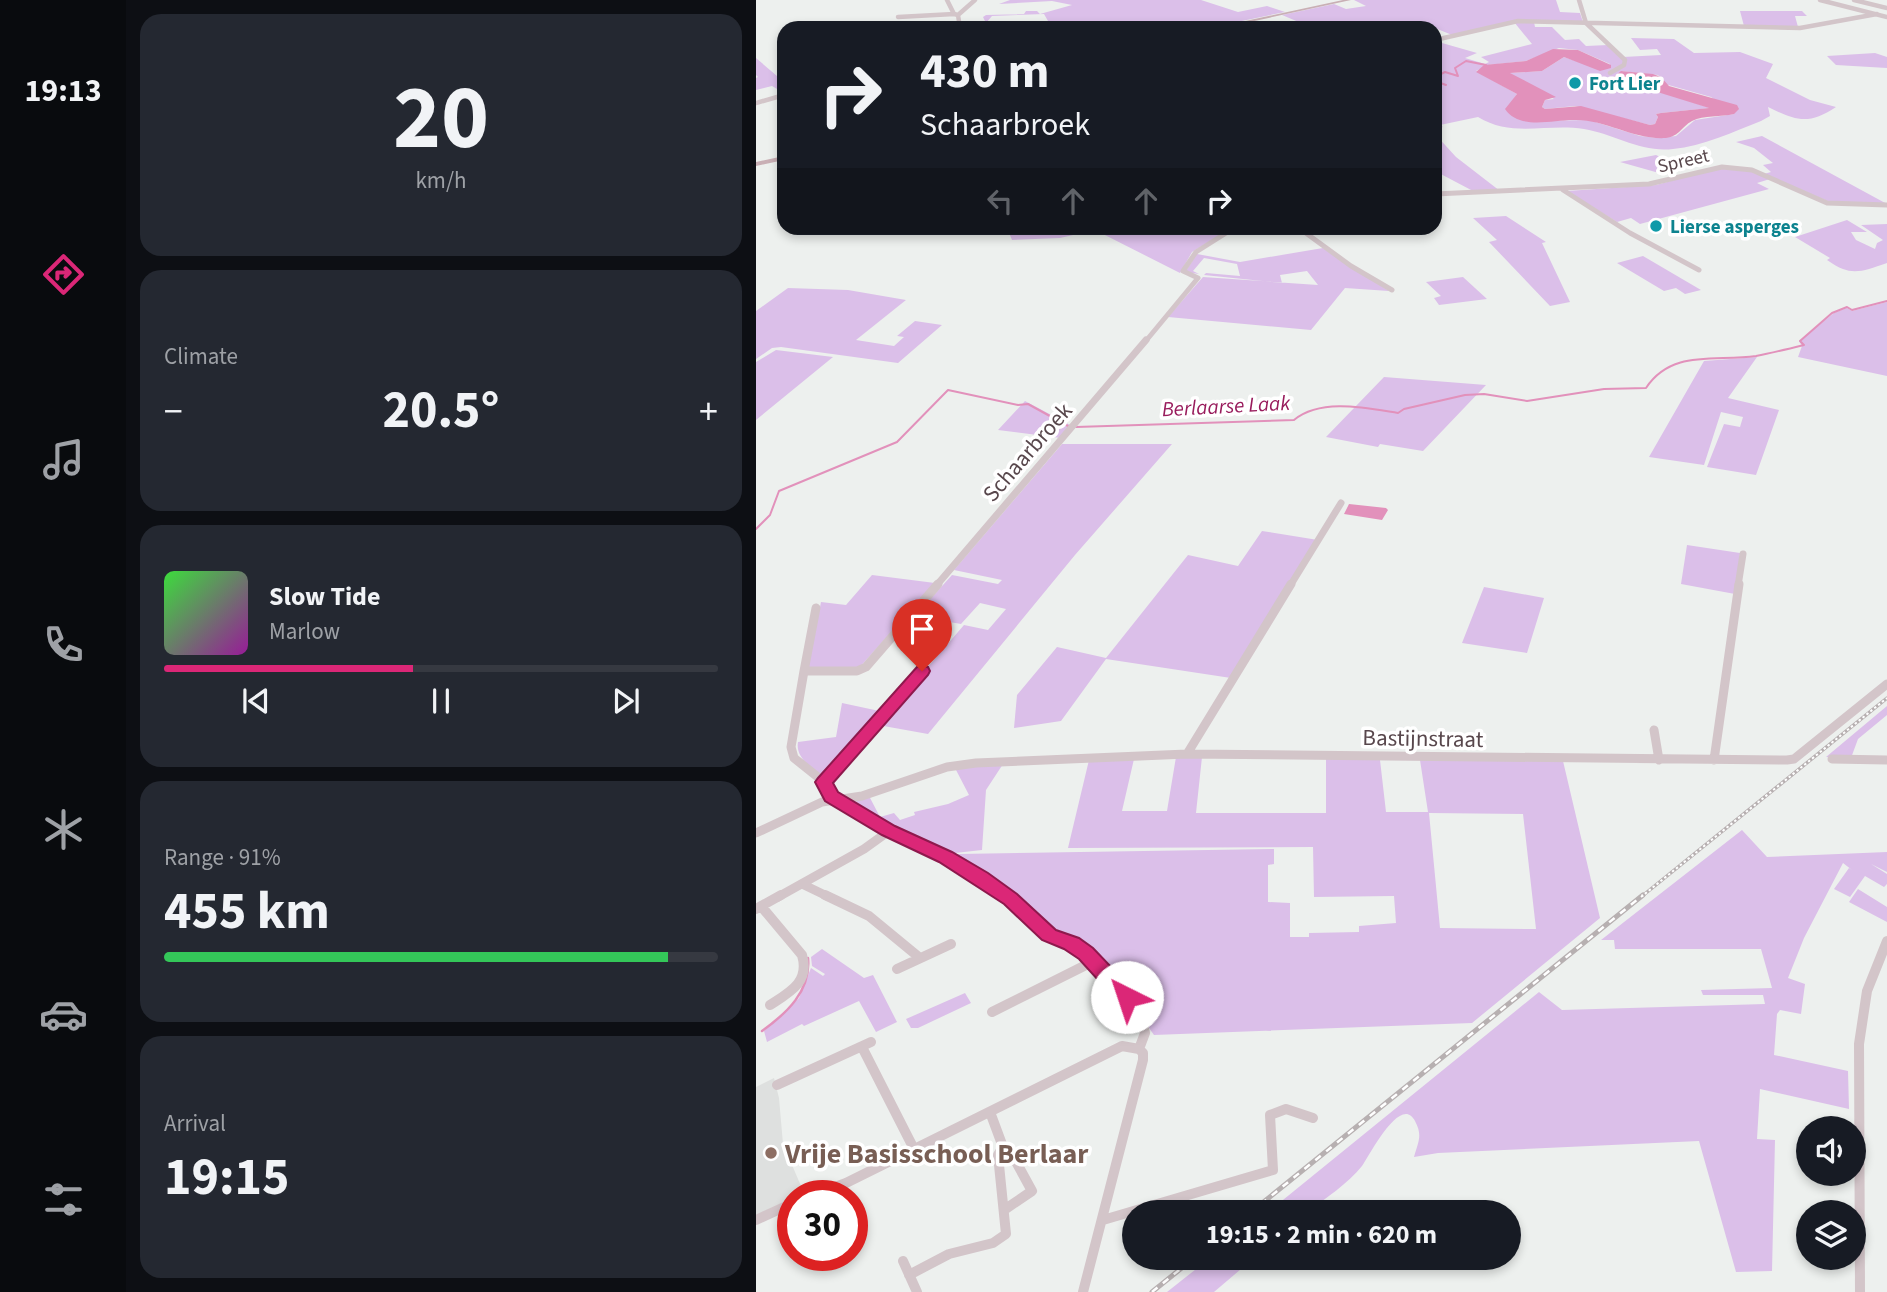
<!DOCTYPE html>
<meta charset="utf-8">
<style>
body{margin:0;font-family:"Source Sans 3",sans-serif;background:#242831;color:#f1f3f6;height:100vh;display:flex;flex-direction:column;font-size:26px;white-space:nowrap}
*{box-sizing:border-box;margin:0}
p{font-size:23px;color:#9ea1a6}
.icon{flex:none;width:38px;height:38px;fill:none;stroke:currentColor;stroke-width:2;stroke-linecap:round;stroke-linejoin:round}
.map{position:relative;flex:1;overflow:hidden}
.sheet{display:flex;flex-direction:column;gap:14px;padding:14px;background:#0d0f14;width:630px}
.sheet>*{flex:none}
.hud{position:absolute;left:21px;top:21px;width:665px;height:214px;border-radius:21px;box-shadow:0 4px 10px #0003;background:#171b24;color:#f1f3f6;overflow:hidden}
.controls{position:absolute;left:1040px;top:1116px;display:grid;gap:14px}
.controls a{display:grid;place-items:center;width:70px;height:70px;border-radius:50%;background:#171b24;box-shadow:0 4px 10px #0003;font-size:35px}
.speed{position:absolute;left:21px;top:1180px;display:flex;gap:14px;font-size:35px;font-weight:700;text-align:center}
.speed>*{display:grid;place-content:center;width:91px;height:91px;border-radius:50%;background:#171b24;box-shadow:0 4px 10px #0003;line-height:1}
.speed .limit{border:10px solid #d22;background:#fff;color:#111}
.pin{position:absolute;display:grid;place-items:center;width:60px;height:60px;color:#fff;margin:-72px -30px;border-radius:50% 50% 50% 0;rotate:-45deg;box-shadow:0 0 7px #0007}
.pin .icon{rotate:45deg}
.me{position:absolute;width:77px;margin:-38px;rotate:319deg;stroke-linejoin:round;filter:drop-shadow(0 0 5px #0008)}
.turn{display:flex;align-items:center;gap:24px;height:147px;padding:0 28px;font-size:32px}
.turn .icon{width:91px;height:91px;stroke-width:2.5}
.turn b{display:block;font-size:49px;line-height:60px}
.lanes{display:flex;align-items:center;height:66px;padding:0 28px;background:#0003;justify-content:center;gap:35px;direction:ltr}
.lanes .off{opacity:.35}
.big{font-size:52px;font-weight:700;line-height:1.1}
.sheet .tile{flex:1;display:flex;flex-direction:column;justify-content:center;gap:10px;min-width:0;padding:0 24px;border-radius:21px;background:#242831}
.sheet .dial{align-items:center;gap:0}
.dial b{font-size:91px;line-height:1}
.song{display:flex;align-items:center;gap:21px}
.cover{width:84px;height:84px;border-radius:10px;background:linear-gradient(135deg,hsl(120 70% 55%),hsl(300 70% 35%))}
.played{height:7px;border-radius:4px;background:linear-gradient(90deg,#db2777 45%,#363941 45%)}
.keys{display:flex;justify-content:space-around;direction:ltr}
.heat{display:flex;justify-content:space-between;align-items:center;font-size:38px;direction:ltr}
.charge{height:10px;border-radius:5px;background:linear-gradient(90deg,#34c759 91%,#363941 0)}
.trip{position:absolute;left:366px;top:1200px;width:399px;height:70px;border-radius:35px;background:#171b24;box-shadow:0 4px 10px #0003;font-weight:700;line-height:70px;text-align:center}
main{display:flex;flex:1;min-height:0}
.menu{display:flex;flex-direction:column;width:126px;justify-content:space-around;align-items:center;background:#090b0e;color:#9ea1a6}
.menu .icon{width:49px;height:49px}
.menu .selected{color:#db2777}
.menu b{font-size:32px;color:#f1f3f6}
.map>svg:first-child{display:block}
.education{fill:#dee0df}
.green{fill:#dbbfe9;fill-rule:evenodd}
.water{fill:#e291bb}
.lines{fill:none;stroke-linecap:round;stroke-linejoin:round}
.stream-far1{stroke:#e291bb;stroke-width:2}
.stream{stroke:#e291bb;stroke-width:2.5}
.minor-far4{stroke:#d3c5c9;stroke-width:4.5}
.minor-far3{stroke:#d3c5c9;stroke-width:5}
.minor-far2{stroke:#d3c5c9;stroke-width:7}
.minor-far1{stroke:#d3c5c9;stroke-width:9}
.minor{stroke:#d3c5c9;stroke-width:10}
.major{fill:#c9afb5;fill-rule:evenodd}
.rail-far1-casing{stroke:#b7b0b1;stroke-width:3.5}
.rail-casing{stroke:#b7b0b1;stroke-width:5}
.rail-far1{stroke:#fff;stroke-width:2;stroke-dasharray:2.5;stroke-linecap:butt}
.rail{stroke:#fff;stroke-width:2.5;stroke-dasharray:7;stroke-linecap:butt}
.route{fill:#db2777;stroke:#8e194d;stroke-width:2}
.culture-dot{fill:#0f9aa8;stroke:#fff;stroke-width:2.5}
.education-dot{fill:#8d6e63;stroke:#fff;stroke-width:2.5}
.labels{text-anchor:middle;stroke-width:7;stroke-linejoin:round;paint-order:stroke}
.far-culture-label{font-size:19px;font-weight:bold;fill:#0d838f;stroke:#fff;text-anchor:start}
.far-street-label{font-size:19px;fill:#58474c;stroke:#fff}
.far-water-label{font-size:21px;font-style:italic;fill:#981b5c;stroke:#fff}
.street-label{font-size:23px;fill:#58474c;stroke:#fff}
.near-education-label{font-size:28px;font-weight:bold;fill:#785e54;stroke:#fff;text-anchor:start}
</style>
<main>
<nav class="menu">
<b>19:13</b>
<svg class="icon selected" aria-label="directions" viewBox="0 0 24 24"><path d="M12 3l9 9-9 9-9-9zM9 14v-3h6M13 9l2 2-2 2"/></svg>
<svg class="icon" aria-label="music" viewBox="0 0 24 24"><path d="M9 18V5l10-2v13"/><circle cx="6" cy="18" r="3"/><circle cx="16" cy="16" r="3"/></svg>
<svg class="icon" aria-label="phone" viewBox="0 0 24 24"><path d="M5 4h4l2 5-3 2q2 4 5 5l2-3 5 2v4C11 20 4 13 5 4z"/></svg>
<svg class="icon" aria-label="climate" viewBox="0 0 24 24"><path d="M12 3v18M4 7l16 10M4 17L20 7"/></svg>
<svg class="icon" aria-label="car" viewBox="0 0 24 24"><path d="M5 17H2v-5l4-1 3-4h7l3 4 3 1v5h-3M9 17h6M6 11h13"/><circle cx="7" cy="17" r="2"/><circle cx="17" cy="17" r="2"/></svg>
<svg class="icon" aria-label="filters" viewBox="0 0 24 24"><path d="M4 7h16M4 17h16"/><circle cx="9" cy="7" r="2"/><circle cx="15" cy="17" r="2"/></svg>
</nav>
<section class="sheet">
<div class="tile dial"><b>20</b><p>km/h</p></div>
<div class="tile"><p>Climate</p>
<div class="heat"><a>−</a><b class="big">20.5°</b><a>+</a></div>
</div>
<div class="tile">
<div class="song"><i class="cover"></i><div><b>Slow Tide</b><p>Marlow</p></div></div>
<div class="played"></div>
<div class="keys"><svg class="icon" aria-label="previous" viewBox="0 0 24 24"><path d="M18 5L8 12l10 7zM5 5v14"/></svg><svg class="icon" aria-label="pause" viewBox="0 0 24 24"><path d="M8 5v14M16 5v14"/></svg><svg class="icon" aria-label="next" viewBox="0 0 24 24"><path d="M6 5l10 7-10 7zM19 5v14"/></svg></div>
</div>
<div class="tile"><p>Range · 91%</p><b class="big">455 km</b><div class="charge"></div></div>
<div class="tile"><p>Arrival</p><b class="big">19:15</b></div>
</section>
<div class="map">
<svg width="1131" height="1292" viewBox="0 0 1131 1292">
<rect width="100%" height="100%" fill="#edf0ee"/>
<path class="education" d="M18,1078L23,1098L27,1144L48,1193L37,1195V1198L0,1215V1087Z"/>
<path class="green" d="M254,0H445L482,12L511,6L529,12L452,28H382L377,26L296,28L288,14L236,16L230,23L227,17L230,15L268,14L270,11H281L284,14L316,5L296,1L243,4Z
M598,0H800L804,12L824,13L827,22H778L779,27H796L809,40L823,39L830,46L852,45L867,57L905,55L901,49L884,50L875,38L918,39L938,53L984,52L1017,64L1010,78L1054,100L1080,107C1052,126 1039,120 1012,107L1014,116L1005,121C977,132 947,146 917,149C886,153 858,134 828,129C791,123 756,138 722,117L684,125L687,127L679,129V41L721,53L709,58L729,64L733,62L725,57L776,44L758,22L696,35L679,28H557L526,15L578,4L590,9L610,6ZM803,48L822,50L854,64L853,67L840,68L808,57L786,71L753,73L798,99L789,100L786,107L789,109L819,106L894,125L899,124L902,117L900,114L905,113L954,108L893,88L882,79H869L865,71L902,75L909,84L955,97L978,114L939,120L920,136L902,138L884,136L833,120L772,121L757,100L761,94L720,71L732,65L770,61Z
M984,11H1046L1051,16H1039L1042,27L988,26Z
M1119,53L1131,57V68L1080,65L1071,56Z
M0,58L28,82V93L16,86L0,90V78L2,77L0,75Z
M679,134L700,157L744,191H717L679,171Z
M1006,136L1131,204L1076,203L1008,174L1015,172L1007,165L1017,163L998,148L980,142Z
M900,155L923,166L903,173L864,162Z
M959,169H990L1014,179L1001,183L1013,189L884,224L875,218L861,222L811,191L900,185Z
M750,216L790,242L786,243L814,302L794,306L733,242L741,240L717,218Z
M1091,220L1111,232H1095L1100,240L1119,249L1121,243L1127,240L1105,225L1131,224V263C1104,272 1095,277 1071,260L1074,258L1039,237Z
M251,228H475L436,252L424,273L339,230L304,238L256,240Z
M567,248L633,291L589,288L555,330L412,317L447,277L562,285L551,271L524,275L526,283L448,275L450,273L484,276L481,264L448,258L437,271L443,274L429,272L441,254L484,262Z
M887,256L945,290L929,294L920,288L908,291L861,263Z
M707,277L731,299L683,305L678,298L685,296L670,282Z
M32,288L92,290L150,300L100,340L138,346L148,337L141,336L159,321L186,325L142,363L25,347L16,348L0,359V311Z
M1131,302V376L1042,357L1046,346L1043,341L1078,313L1091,308L1096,311Z
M20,350L77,357L0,420V362Z
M1001,357L972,398L1023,410L1000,475L951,467L968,424L984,427L987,417L965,412L948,465L893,457L948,361Z
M628,377L730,385L667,451L624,444L622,447L570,437Z
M269,401L316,426L305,438L242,430Z
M306,444H416L319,555L172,734L122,725L208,625L232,630L250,609L224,603L205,624L159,616L196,575L242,584L246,580L198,570Z
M506,531L562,540L475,678L350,659L305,721L258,728L261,695L301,647L350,658L432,555L482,566Z
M931,545L984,553L979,594L925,584Z
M116,575L179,583L103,668L52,669L65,602L90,605Z
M728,587L788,598L771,653L706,643Z
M86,703L128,712L69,778C58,769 39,759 42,742L80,737Z
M1131,706V715L1102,739L1095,758L1070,757Z
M420,757H446L440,813H570V759L624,760L630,812H672L664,760L807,761L844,918L716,1023L398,1035L353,971L293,930L196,857L202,854L518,849V864L512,865V902L534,903V937H553V933L603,932V926L640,923L638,896L558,897L557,847L312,848L333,760L378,759L366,811H411ZM673,813L767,814L780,929L684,928Z
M247,764L230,790L226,850L190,854L126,824L94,804L113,796L124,817L138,813L144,820L159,815L158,812L192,804L213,795L199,768Z
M986,830L1011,857L1131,852V872L1115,864L1131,874V884L1128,887L1109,876L1094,897L1078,889L1093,868L1096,870L1087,863L1048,938L1032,978L1049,984L1045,1014L1024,1010L1021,1014L1018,1055L1092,1071L1093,1109L1004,1089L1001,1139L1019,1140L1016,1271L980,1272L943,1141L682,1153L658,1157C662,1142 667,1136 659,1121C645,1093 613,1156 606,1166C592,1184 569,1198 551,1213H511L783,992L806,1010L1009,1004L1007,995H947L945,990L1016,988L1005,949H859L858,940H845Z
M1102,889L1131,907V922L1093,902Z
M66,949L108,978L117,975L141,1022L120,1032L103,1001L48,1026L46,1024L11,1042L8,1031L43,998L55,968L67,976L69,974L56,966L55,957Z
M209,993L215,1003L162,1028H155L150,1019Z
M454,1258H498L458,1292H411Z"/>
<path class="water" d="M797,49L822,50L855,65V68L844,71L808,57L786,71L754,73L800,97L789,100L786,107L789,109L825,106L894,125L899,124L902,117L900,114L905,113L953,108L882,86L879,84L885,83L882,79L858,77L865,71L897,74L905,77L913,86L981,105L983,109L978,114C965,117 948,115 936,121C925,127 924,136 910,138C878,140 851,120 820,120C798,119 764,131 749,109L761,94L720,72L728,65L770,61Z
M593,504L630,508L632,510L626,520L588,514Z"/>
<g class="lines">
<path class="stream-far1" d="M679,77L689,72L702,76L699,68L710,61L730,65
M679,81L690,85
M320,427L538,420C565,398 610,408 642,413L648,409L709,395L728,394L771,401L848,389L890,388C916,349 959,362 1000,356C1016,353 1032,349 1048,345L1044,341L1076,313L1091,307L1096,310L1131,301
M0,529L14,515L23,491L141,442L192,390L262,405L272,404L312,426"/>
<path class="stream" d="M6,1031C31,1013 55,991 52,958"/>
<path class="minor-far4" d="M191,0L198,14L202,15L204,28
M823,0L830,23L869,60L868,65L854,73
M1064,0L1131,17
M1098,0L1131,8
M202,15L219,0
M142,17L198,14
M679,40L762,21L1044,28L1121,14
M0,103L28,95"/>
<path class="minor-far3" d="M807,190L874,233L943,270
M679,194L893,184L966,167L996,170L1071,203L1131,205
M543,228L595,266L636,290
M389,342L442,278L427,271L440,252L478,228"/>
<path class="minor-far2" d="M180,586L390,340
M534,586L585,503
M982,586L987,554"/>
<path class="minor-far1" d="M182,584L110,667L101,671H48L35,747L38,758L68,782L77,799L133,831L197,861L252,897
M48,671L60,608
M898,730L903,760
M431,754L535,584
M1076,759L1131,760
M958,760L983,584
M68,782L166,671
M0,833L66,802L106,796L191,767L220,763L431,754L1031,760L1038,759L1131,684
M46,884L73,897
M22,897L108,849L133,831"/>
<path class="minor" d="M69,895L113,916L164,958
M249,895L293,935L321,946L330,953L371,997L387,1024L389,1033L383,1049
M5,906L46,955C54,982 34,992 14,1005
M0,909L25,895
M141,969L195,944
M236,1012L338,961
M106,1047L158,1149
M21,1085L115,1042
M247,1147L253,1149L276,1191L248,1210
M58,1195L90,1183L366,1046L383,1049
M0,1220L37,1203
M347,1220L517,1170L514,1115L530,1109L557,1118
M147,1261L161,1292
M153,1275L193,1254L237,1243L250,1234L242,1155L247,1147L234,1112
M327,1292L387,1060V1053L383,1049
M1104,1292L1103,1044L1111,991L1131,941"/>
<path class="major" d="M587,0H595L466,28H457Z
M28,156V160L0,166V162Z"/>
<g class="rail-far1-casing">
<path id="rail-far1" d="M885,897L1131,698"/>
</g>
<g class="rail-casing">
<path id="rail" d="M494,1213L887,895
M396,1292L438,1258"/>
</g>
<use href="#rail-far1" class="rail-far1"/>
<use href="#rail" class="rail"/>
</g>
<path class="route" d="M166,666L172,667L174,671L172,675L77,783L82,792L139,826L196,852L232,873L261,894L300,930L323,938L337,948L378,991L381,997L378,1003L371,1006L363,1003L323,959L308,949L286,940L248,904L183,862L126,835L69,801L59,782L62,778L161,667Z"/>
<g class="culture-dot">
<circle cx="819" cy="83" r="7"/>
<circle cx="900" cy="226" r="7"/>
</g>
<circle class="education-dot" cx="15" cy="1153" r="7"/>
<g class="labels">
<g class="far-culture-label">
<text x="833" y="90">Fort Lier</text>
<text x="914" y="233">Lierse asperges</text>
</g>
<g class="far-street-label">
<text transform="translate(927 160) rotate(-13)" y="7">Spreet</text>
</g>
<g class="far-water-label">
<text transform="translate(470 406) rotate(-3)" y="7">Berlaarse Laak</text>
</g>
<g class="street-label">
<text transform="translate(271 452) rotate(-49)" y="8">Schaarbroek</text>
<text transform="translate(667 738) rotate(1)" y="8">Bastijnstraat</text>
</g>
<g class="near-education-label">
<text x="29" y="1163">Vrije Basisschool Berlaar</text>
</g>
</g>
</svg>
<div class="controls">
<a><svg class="icon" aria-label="sound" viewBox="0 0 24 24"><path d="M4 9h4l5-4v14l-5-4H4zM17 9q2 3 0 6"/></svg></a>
<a><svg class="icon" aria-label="layers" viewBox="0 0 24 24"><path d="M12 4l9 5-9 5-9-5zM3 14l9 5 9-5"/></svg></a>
</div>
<div class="speed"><div class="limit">30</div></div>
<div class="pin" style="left:166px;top:671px;background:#d93025"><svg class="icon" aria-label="arrive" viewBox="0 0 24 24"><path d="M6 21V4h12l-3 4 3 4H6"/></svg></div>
<svg class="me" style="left:371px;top:997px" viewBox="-20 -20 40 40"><circle r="19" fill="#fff"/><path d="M0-13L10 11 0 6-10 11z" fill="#db2777"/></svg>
<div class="trip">19:15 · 2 min · 620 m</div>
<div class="hud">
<div class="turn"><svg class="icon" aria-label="right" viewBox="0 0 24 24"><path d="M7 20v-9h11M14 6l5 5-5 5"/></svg><div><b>430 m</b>Schaarbroek</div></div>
<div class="lanes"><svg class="icon off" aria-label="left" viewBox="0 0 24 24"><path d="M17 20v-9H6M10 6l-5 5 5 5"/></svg><svg class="icon off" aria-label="ahead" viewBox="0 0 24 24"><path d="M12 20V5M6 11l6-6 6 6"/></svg><svg class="icon off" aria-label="ahead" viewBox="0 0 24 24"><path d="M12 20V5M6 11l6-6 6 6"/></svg><svg class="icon" aria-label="right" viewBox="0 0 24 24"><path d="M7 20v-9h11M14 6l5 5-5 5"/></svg></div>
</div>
</div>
</main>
